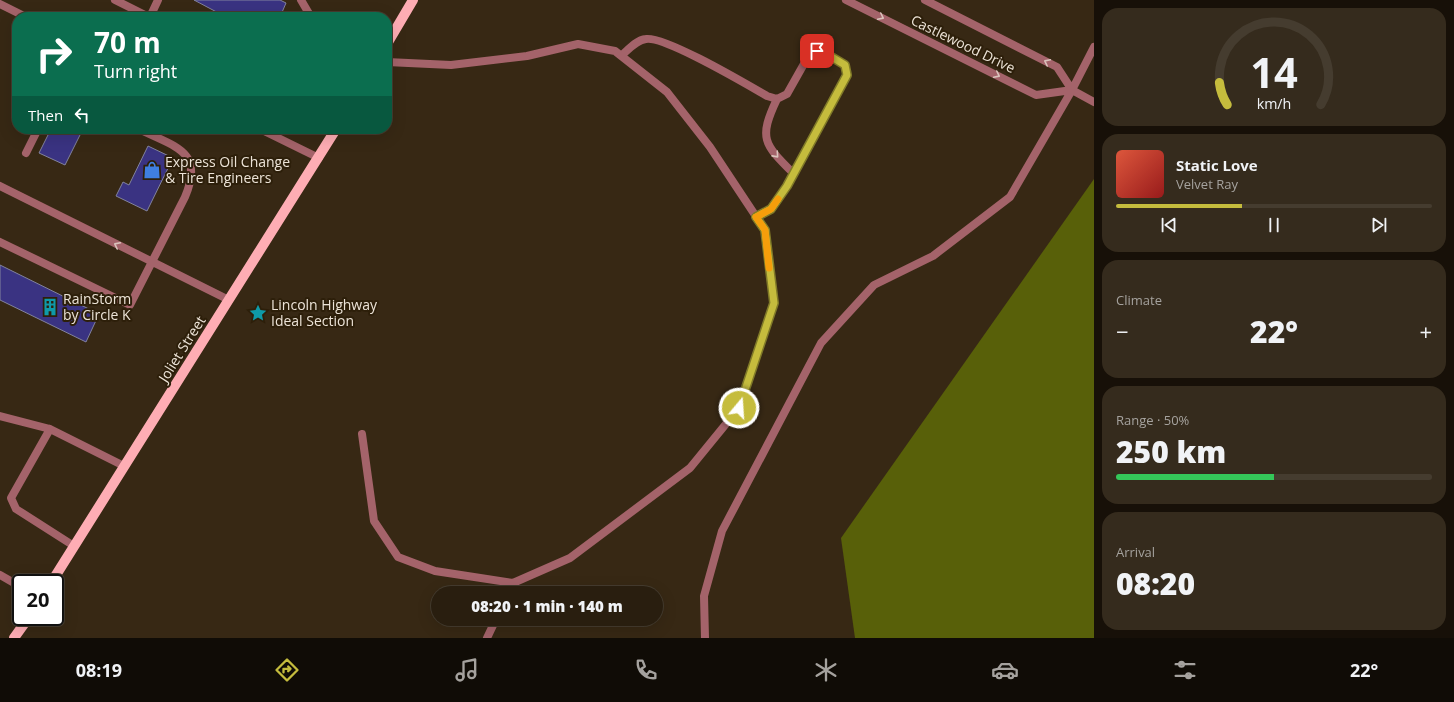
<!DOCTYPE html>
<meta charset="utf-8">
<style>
body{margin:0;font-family:"Open Sans",sans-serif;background:#352b1d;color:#f1f3f6;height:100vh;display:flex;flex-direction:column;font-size:15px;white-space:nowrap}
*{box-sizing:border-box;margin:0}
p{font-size:13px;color:#a5a29e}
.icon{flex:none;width:22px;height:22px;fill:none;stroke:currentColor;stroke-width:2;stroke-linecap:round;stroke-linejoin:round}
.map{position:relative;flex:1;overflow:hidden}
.sheet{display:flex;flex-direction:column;gap:8px;padding:8px;background:#171008;width:360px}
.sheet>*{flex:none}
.banner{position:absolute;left:12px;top:12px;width:380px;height:122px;border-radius:16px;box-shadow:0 4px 16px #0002,0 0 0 1px #453c2f;background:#0b6e4f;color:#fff;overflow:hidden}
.speed{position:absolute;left:12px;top:574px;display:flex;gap:8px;font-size:20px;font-weight:700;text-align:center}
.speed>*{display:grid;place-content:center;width:52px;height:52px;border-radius:50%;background:#291e0f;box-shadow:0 4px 16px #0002,0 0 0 1px #453c2f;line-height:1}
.speed .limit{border:2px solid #111;border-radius:6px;background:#fff;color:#111}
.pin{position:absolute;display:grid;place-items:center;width:34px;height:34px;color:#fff;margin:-17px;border-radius:8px;box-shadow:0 2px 6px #0006}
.me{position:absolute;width:44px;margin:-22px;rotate:18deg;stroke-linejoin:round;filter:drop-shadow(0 0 3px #0008)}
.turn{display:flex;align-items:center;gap:14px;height:84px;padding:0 16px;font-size:18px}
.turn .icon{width:52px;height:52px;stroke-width:2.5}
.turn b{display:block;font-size:28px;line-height:34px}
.then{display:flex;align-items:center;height:38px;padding:0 16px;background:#0003;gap:8px;font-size:15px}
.big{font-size:30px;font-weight:800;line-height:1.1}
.sheet .widget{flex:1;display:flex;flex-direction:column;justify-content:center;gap:6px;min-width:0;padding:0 14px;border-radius:16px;background:#352b1d}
.sheet .dial{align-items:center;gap:0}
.dial svg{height:104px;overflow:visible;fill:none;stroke:#453c2f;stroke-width:7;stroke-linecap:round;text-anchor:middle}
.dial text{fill:#f1f3f6;stroke:none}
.song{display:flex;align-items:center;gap:12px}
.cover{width:48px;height:48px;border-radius:6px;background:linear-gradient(135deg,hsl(10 70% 55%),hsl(0 70% 35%))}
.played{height:4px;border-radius:2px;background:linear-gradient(90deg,#c5bc3d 40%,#453c2f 40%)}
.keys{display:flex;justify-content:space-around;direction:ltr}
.heat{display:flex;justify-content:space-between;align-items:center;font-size:22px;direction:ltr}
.charge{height:6px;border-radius:3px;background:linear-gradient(90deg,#34c759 50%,#453c2f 0)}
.trip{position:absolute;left:431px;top:586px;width:232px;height:40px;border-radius:20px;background:#291e0f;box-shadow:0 4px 16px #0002,0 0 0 1px #453c2f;font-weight:800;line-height:40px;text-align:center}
.dock{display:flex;height:64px;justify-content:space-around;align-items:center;background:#100c06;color:#a5a29e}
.dock .icon{width:28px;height:28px}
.dock .selected{color:#c5bc3d}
.dock b{font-size:18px;color:#f1f3f6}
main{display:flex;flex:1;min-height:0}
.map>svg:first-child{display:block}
.forest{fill:#586009}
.building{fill:#3a3382;stroke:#82839d}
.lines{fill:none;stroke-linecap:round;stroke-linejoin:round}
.service{stroke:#a4636a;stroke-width:8}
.minor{stroke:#a4636a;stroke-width:8}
.primary{stroke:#feadb4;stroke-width:10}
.oneway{stroke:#dac3bc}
.route-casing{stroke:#807a28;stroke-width:10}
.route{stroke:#c5bc3d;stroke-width:7}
.slow{stroke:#f59e0b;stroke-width:7}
.labels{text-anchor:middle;stroke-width:4;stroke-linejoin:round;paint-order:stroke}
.street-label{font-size:14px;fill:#ece3d7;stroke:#2d1f0a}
.poi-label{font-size:14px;fill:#ece3d7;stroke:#2d1f0a;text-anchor:start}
</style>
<main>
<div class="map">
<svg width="1094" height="638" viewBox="0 0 1094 638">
<rect width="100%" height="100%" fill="#372814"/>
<path class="forest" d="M1094,179V638H855L841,538Z"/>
<path class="building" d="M194,0H280L286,3L280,17H226Z
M51,129H83L65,165L39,153Z
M148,146L173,158L147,211L116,196L123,182L129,185Z
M0,265L99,314L86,342L0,300Z"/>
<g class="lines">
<path class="service" d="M115,0L149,17
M301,0L311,17
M150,17L158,0
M621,56C628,50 636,40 646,39C665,36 746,84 767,96L777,99L787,94L809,55L817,51L825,53L845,65L847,75L787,186L771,209L756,217
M777,99C758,139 764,144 794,174
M26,153L38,129
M0,186L229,300
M0,242L130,305L185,197C205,150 174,147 139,129
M0,416L50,429L124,466
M50,429L11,498L16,509L74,546
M362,434L374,521L398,557L435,571L513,583L570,558L690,468L739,408L774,303L765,230L710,147L667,92L615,51L578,44L527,56L451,65L387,62
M0,575L21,587
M508,593L513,583
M487,638L496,619"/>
<path class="minor" d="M846,0L1036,95L1072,90
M925,0L1057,67L1072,90L1094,102
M0,4L26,17
M260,129L319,158
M705,638L704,596L722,531L821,343L874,285L933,256L1010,197L1072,90L1094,47"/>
<path class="primary" d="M387,44L413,0
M51,583L336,129
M14,638L29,617"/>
</g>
<defs><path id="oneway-chevron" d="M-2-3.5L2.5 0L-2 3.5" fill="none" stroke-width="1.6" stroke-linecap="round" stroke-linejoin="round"/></defs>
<g class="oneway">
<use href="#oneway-chevron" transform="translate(881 17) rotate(26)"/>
<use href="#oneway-chevron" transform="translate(1047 62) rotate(-153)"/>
<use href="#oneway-chevron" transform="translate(997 75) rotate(26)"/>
<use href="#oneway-chevron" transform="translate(776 155) rotate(48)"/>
<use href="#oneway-chevron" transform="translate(117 245) rotate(-153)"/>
</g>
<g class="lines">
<g class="route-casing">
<path id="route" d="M739,408L774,303L765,230L756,217L771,209L787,186L847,75L845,65L825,53L817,51"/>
</g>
<use href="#route" class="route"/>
<path class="slow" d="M769,268L765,230L756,217L771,209L778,199"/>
</g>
<defs>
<g id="shop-bare" transform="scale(1.38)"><path d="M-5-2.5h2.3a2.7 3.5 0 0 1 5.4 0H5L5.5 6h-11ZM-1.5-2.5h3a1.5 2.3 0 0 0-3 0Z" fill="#3f7fe0" stroke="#2d1f0a" stroke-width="2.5" paint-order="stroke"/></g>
<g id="building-bare" transform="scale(1.38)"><path d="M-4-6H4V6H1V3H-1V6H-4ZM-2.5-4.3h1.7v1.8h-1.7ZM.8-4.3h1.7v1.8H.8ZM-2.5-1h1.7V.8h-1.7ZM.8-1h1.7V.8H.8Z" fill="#0f9aa8" stroke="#2d1f0a" stroke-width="2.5" paint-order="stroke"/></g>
<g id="sight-bare" transform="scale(1.38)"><path d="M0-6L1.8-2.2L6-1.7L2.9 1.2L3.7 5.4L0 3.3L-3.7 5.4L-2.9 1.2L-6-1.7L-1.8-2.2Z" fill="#0f9aa8" stroke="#2d1f0a" stroke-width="2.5" paint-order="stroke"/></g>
</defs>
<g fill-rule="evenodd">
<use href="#shop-bare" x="152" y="170"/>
<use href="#building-bare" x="50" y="307"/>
<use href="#sight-bare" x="258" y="313"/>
</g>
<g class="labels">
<g class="street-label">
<text transform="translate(963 44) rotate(26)" y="5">Castlewood Drive</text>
<text transform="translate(182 349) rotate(-58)" y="5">Joliet Street</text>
</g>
<g class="poi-label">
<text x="165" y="167">Express Oil Change<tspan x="165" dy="16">&amp; Tire Engineers</tspan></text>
<text x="63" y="304">RainStorm<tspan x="63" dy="16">by Circle K</tspan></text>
<text x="271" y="310">Lincoln Highway<tspan x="271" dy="16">Ideal Section</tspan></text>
</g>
</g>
</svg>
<div class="speed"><div class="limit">20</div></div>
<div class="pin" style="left:817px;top:51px;background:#d93025"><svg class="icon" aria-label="arrive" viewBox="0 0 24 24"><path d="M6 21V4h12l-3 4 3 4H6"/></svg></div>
<svg class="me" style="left:739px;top:408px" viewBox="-20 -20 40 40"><circle r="17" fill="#c5bc3d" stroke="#fff" stroke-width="3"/><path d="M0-11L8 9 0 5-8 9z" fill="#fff"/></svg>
<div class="trip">08:20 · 1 min · 140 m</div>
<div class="banner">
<div class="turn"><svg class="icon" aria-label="right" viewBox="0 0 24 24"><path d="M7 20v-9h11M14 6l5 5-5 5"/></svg><div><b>70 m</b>Turn right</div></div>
<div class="then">Then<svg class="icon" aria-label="left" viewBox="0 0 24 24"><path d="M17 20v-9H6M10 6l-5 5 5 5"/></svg></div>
</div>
</div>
<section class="sheet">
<div class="widget dial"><svg viewBox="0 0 100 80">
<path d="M14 69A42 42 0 1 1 86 69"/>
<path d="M14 69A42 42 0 0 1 8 52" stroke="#c5bc3d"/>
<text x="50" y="56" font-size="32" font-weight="700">14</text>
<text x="50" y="72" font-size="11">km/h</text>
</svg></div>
<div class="widget">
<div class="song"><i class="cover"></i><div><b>Static Love</b><p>Velvet Ray</p></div></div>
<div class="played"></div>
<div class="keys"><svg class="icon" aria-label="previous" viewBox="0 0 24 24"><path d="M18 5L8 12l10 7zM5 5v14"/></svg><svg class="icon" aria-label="pause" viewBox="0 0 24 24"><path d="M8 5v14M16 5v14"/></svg><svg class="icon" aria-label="next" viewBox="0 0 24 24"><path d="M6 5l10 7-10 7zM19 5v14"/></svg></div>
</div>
<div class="widget"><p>Climate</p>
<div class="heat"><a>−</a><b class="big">22°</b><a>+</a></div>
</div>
<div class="widget"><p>Range · 50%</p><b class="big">250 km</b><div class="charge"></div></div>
<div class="widget"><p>Arrival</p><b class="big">08:20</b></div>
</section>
</main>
<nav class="dock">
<b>08:19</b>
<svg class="icon selected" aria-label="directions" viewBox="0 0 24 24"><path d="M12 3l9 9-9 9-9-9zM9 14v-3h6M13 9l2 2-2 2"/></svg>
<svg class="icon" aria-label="music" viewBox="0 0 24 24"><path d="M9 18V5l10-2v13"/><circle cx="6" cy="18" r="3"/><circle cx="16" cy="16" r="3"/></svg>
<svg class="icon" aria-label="phone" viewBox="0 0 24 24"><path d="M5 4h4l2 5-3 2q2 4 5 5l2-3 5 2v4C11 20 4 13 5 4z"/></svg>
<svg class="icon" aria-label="climate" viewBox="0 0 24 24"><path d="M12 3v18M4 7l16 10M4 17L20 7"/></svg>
<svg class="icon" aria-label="car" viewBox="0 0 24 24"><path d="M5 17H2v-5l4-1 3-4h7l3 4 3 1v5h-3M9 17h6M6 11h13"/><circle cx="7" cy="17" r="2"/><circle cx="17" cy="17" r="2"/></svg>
<svg class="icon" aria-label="filters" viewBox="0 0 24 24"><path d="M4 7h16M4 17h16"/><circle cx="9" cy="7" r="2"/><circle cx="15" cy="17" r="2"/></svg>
<b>22°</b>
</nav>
